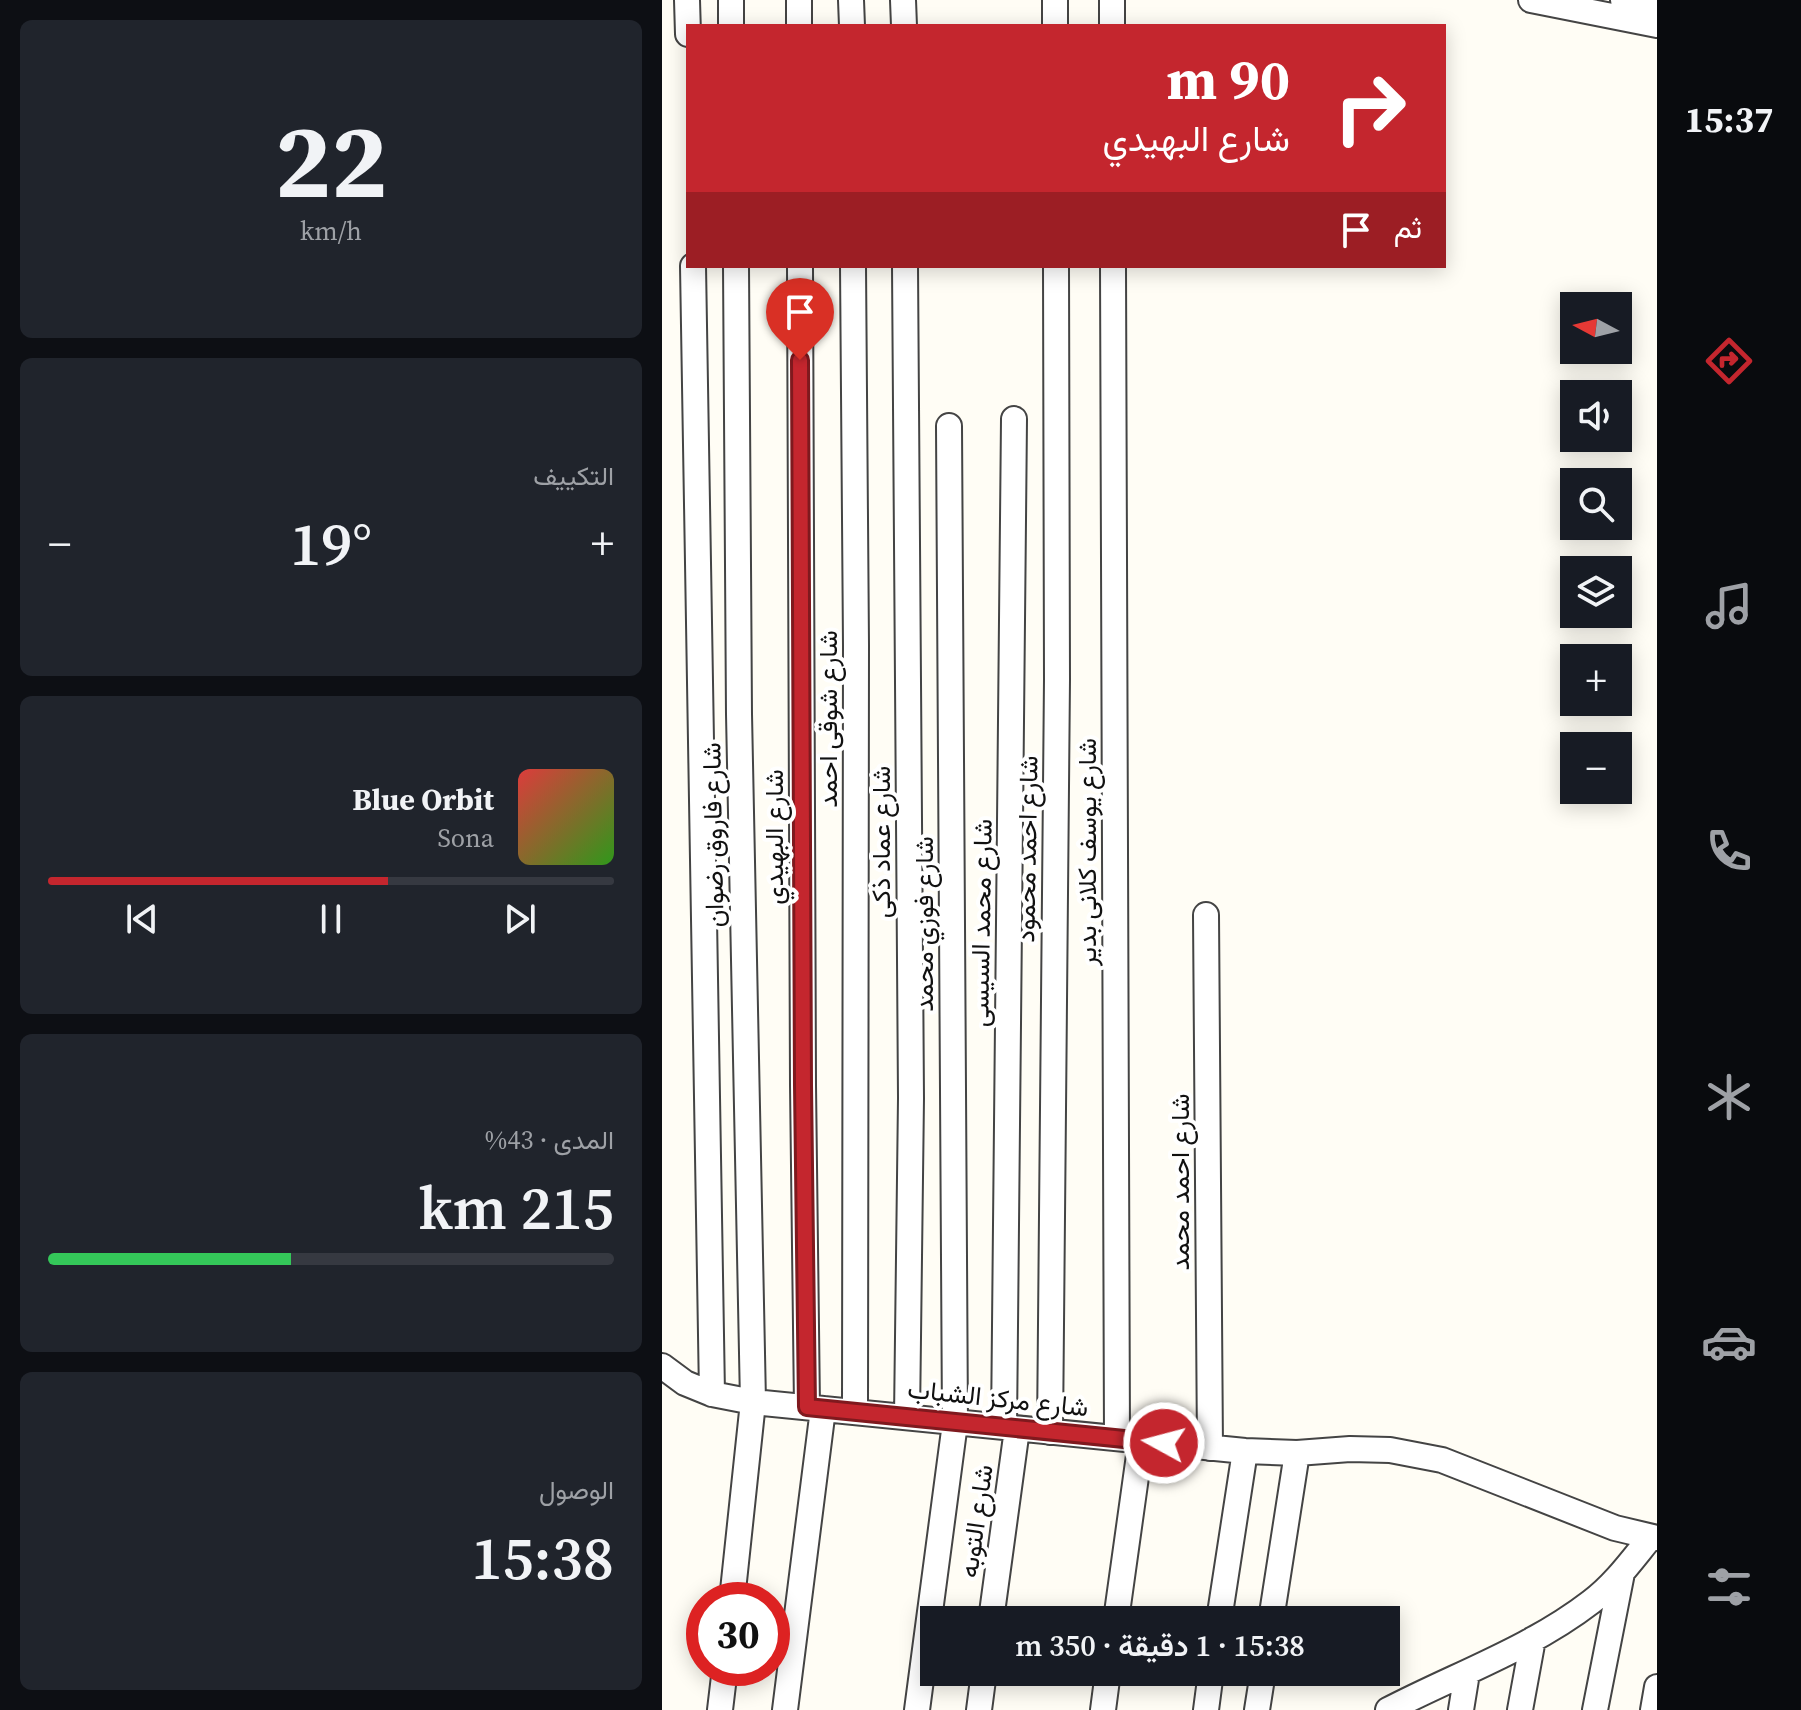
<!DOCTYPE html>
<html lang="ar">
<meta charset="utf-8">
<style>
body{margin:0;font-family:"Source Serif 4",Vazirmatn,serif;background:#20242c;color:#f1f3f6;direction:rtl;height:100vh;display:flex;flex-direction:column;font-size:30px;white-space:nowrap}
*{box-sizing:border-box;margin:0}
p{font-size:26px;color:#9ea1a6}
.icon{flex:none;width:44px;height:44px;fill:none;stroke:currentColor;stroke-width:2;stroke-linecap:round;stroke-linejoin:round}
.map{position:relative;flex:1;overflow:hidden;direction:ltr}
.panel{display:flex;flex-direction:column;gap:20px;padding:20px;background:#0d0f14;width:662px}
.panel>*{flex:none}
.hud{position:absolute;left:24px;top:24px;width:760px;height:244px;border-radius:0px;box-shadow:0 4px 20px #0003;direction:rtl;background:#c4262e;color:#fff;overflow:hidden}
.needle{width:52px;rotate:277deg}
.fabs{position:absolute;left:898px;top:292px;display:grid;gap:16px}
.fabs a{display:grid;place-items:center;width:72px;height:72px;border-radius:0px;background:#171b24;box-shadow:0 4px 20px #0003;font-size:40px}
.speed{position:absolute;left:24px;top:1582px;display:flex;gap:16px;font-size:40px;font-weight:700;text-align:center}
.speed>*{display:grid;place-content:center;width:104px;height:104px;border-radius:50%;background:#171b24;box-shadow:0 4px 20px #0003;line-height:1}
.speed .limit{border:12px solid #d22;background:#fff;color:#111}
.pin{position:absolute;display:grid;place-items:center;width:68px;height:68px;color:#fff;margin:-82px -34px;border-radius:50% 50% 50% 0;rotate:-45deg;box-shadow:0 0 8px #0007}
.pin .icon{rotate:45deg}
.me{position:absolute;width:88px;margin:-44px;rotate:277deg;stroke-linejoin:round;filter:drop-shadow(0 0 6px #0008)}
.turn{display:flex;align-items:center;gap:28px;height:168px;padding:0 24px;font-size:36px}
.turn .icon{width:104px;height:104px;stroke-width:2.5}
.turn b{display:block;font-size:56px;line-height:68px}
.then{display:flex;align-items:center;height:76px;padding:0 24px;background:#0003;gap:16px;font-size:30px}
.big{font-size:60px;font-weight:600;line-height:1.1}
.panel .card{flex:1;display:flex;flex-direction:column;justify-content:center;gap:12px;min-width:0;padding:0 28px;border-radius:12px;background:#20242c}
.panel .dial{align-items:center;gap:0}
.dial b{font-size:104px;line-height:1}
.song{display:flex;align-items:center;gap:24px}
.cover{width:96px;height:96px;border-radius:12px;background:linear-gradient(135deg,hsl(0 70% 55%),hsl(110 70% 35%))}
.played{height:8px;border-radius:4px;background:linear-gradient(90deg,#c4262e 60%,#363941 60%)}
.keys{display:flex;justify-content:space-around;direction:ltr}
.heat{display:flex;justify-content:space-between;align-items:center;font-size:44px;direction:ltr}
.charge{height:12px;border-radius:6px;background:linear-gradient(90deg,#34c759 43%,#363941 0)}
.trip{position:absolute;left:258px;top:1606px;width:480px;height:80px;border-radius:0px;background:#171b24;box-shadow:0 4px 20px #0003;font-weight:600;line-height:80px;text-align:center;direction:rtl}
main{display:flex;flex:1;min-height:0}
.tab-bar{display:flex;flex-direction:column;width:144px;justify-content:space-around;align-items:center;background:#090b0e;color:#9ea1a6}
.tab-bar .icon{width:56px;height:56px}
.tab-bar .current{color:#c4262e}
.tab-bar b{font-size:36px;color:#f1f3f6}
.map>svg:first-child{display:block}
.lines{fill:none;stroke-linecap:round;stroke-linejoin:round}
.street-casing{stroke:#444;stroke-width:28}
.street{stroke:#fff;stroke-width:24}
.route-casing{stroke:#7f191e;stroke-width:20}
.route{stroke:#c4262e;stroke-width:14}
.labels{text-anchor:middle;stroke-width:8;stroke-linejoin:round;paint-order:stroke}
.street-label{font-size:26px;fill:#111;stroke:#fff}
</style>
<main>
<nav class="tab-bar">
<b>15:37</b>
<svg class="icon current" aria-label="directions" viewBox="0 0 24 24"><path d="M12 3l9 9-9 9-9-9zM9 14v-3h6M13 9l2 2-2 2"/></svg>
<svg class="icon" aria-label="music" viewBox="0 0 24 24"><path d="M9 18V5l10-2v13"/><circle cx="6" cy="18" r="3"/><circle cx="16" cy="16" r="3"/></svg>
<svg class="icon" aria-label="phone" viewBox="0 0 24 24"><path d="M5 4h4l2 5-3 2q2 4 5 5l2-3 5 2v4C11 20 4 13 5 4z"/></svg>
<svg class="icon" aria-label="climate" viewBox="0 0 24 24"><path d="M12 3v18M4 7l16 10M4 17L20 7"/></svg>
<svg class="icon" aria-label="car" viewBox="0 0 24 24"><path d="M5 17H2v-5l4-1 3-4h7l3 4 3 1v5h-3M9 17h6M6 11h13"/><circle cx="7" cy="17" r="2"/><circle cx="17" cy="17" r="2"/></svg>
<svg class="icon" aria-label="filters" viewBox="0 0 24 24"><path d="M4 7h16M4 17h16"/><circle cx="9" cy="7" r="2"/><circle cx="15" cy="17" r="2"/></svg>
</nav>
<div class="map">
<svg width="995" height="1710" viewBox="0 0 995 1710">
<rect width="100%" height="100%" fill="#fffdf5"/>
<g class="lines">
<g class="street-casing">
<path id="street" d="M25,0L26,34
M69,0V26
M137,0V26
M189,0L190,26
M241,0L242,26
M393,0V26
M450,0V26
M869,0L995,25
M961,0L995,7
M31,266L50,1394
M138,266L141,1085L145,1407
M191,266L194,645L193,1412
M243,266L249,1098L245,1417
M451,266L455,1438
M544,915L548,1448
M0,1366L23,1383L50,1394L91,1402L583,1451L635,1453L688,1449L728,1450L780,1460L953,1528L995,1538
M342,1427L352,419
M388,1432L395,679L394,266
M70,1600L91,1402L77,714L74,266
M329,1620L355,1429
M454,1620L479,1441
M557,1620L583,1451
M609,1620L635,1453
M58,1710L63,1668
M123,1710L161,1409
M255,1710L293,1423L287,426
M317,1710L322,1672
M441,1710L446,1672
M544,1710L549,1672
M595,1710L601,1672
M726,1710C793,1675 868,1649 929,1602C952,1585 970,1560 988,1538
M799,1710L805,1673
M858,1710L871,1639
M933,1710L960,1573
M991,1710L995,1687"/>
</g>
<use href="#street" class="street"/>
</g>
<g class="lines">
<g class="route-casing">
<path id="route" d="M138,360L141,1085L145,1407L502,1443"/>
</g>
<use href="#route" class="route"/>
</g>
<g class="labels">
<g class="street-label">
<text transform="translate(166 719) rotate(-90)" y="9">شارع شوقى احمد</text>
<text transform="translate(51 835) rotate(-91)" y="9">شارع فاروق رضوان</text>
<text transform="translate(112 837) rotate(-90)" y="9">شارع البهيدي</text>
<text transform="translate(219 842) rotate(-90)" y="9">شارع عماد ذكى</text>
<text transform="translate(365 849) rotate(-89)" y="9">شارع احمد محمود</text>
<text transform="translate(425 852) rotate(-90)" y="9">شارع يوسف كلانى بدير</text>
<text transform="translate(319 923) rotate(-89)" y="9">شارع محمد السيسى</text>
<text transform="translate(262 924) rotate(-90)" y="9">شارع فوزي محمد</text>
<text transform="translate(518 1182) rotate(-90)" y="9">شارع احمد محمد</text>
<text transform="translate(336 1398) rotate(6)" y="9">شارع مركز الشباب</text>
<text transform="translate(314 1521) rotate(-82)" y="9">شارع التوبه</text>
</g>
</g>
</svg>
<div class="fabs">
<a><svg class="needle" viewBox="-14 -14 28 28"><path d="M0-13l5 13h-10z" fill="#e53935"/><path d="M0 13l5-13h-10z" fill="#9ea1a6"/></svg></a>
<a><svg class="icon" aria-label="sound" viewBox="0 0 24 24"><path d="M4 9h4l5-4v14l-5-4H4zM17 9q2 3 0 6"/></svg></a>
<a><svg class="icon" aria-label="search" viewBox="0 0 24 24"><circle cx="10" cy="10" r="6"/><path d="M15 15l6 6"/></svg></a>
<a><svg class="icon" aria-label="layers" viewBox="0 0 24 24"><path d="M12 4l9 5-9 5-9-5zM3 14l9 5 9-5"/></svg></a>
<a>+</a>
<a>−</a>
</div>
<div class="speed"><div class="limit">30</div></div>
<div class="pin" style="left:138px;top:360px;background:#d93025"><svg class="icon" aria-label="arrive" viewBox="0 0 24 24"><path d="M6 21V4h12l-3 4 3 4H6"/></svg></div>
<svg class="me" style="left:502px;top:1443px" viewBox="-20 -20 40 40"><circle r="17" fill="#c4262e" stroke="#fff" stroke-width="3"/><path d="M0-11L8 9 0 5-8 9z" fill="#fff"/></svg>
<div class="trip">15:38 · 1 دقيقة · 350 m</div>
<div class="hud">
<div class="turn"><svg class="icon" aria-label="right" viewBox="0 0 24 24"><path d="M7 20v-9h11M14 6l5 5-5 5"/></svg><div><b>90 m</b>شارع البهيدي</div></div>
<div class="then">ثم<svg class="icon" aria-label="arrive" viewBox="0 0 24 24"><path d="M6 21V4h12l-3 4 3 4H6"/></svg></div>
</div>
</div>
<section class="panel">
<div class="card dial"><b>22</b><p>km/h</p></div>
<div class="card"><p>التكييف</p>
<div class="heat"><a>−</a><b class="big">19°</b><a>+</a></div>
</div>
<div class="card">
<div class="song"><i class="cover"></i><div><b>Blue Orbit</b><p>Sona</p></div></div>
<div class="played"></div>
<div class="keys"><svg class="icon" aria-label="previous" viewBox="0 0 24 24"><path d="M18 5L8 12l10 7zM5 5v14"/></svg><svg class="icon" aria-label="pause" viewBox="0 0 24 24"><path d="M8 5v14M16 5v14"/></svg><svg class="icon" aria-label="next" viewBox="0 0 24 24"><path d="M6 5l10 7-10 7zM19 5v14"/></svg></div>
</div>
<div class="card"><p>المدى · 43%</p><b class="big">215 km</b><div class="charge"></div></div>
<div class="card"><p>الوصول</p><b class="big">15:38</b></div>
</section>
</main>
